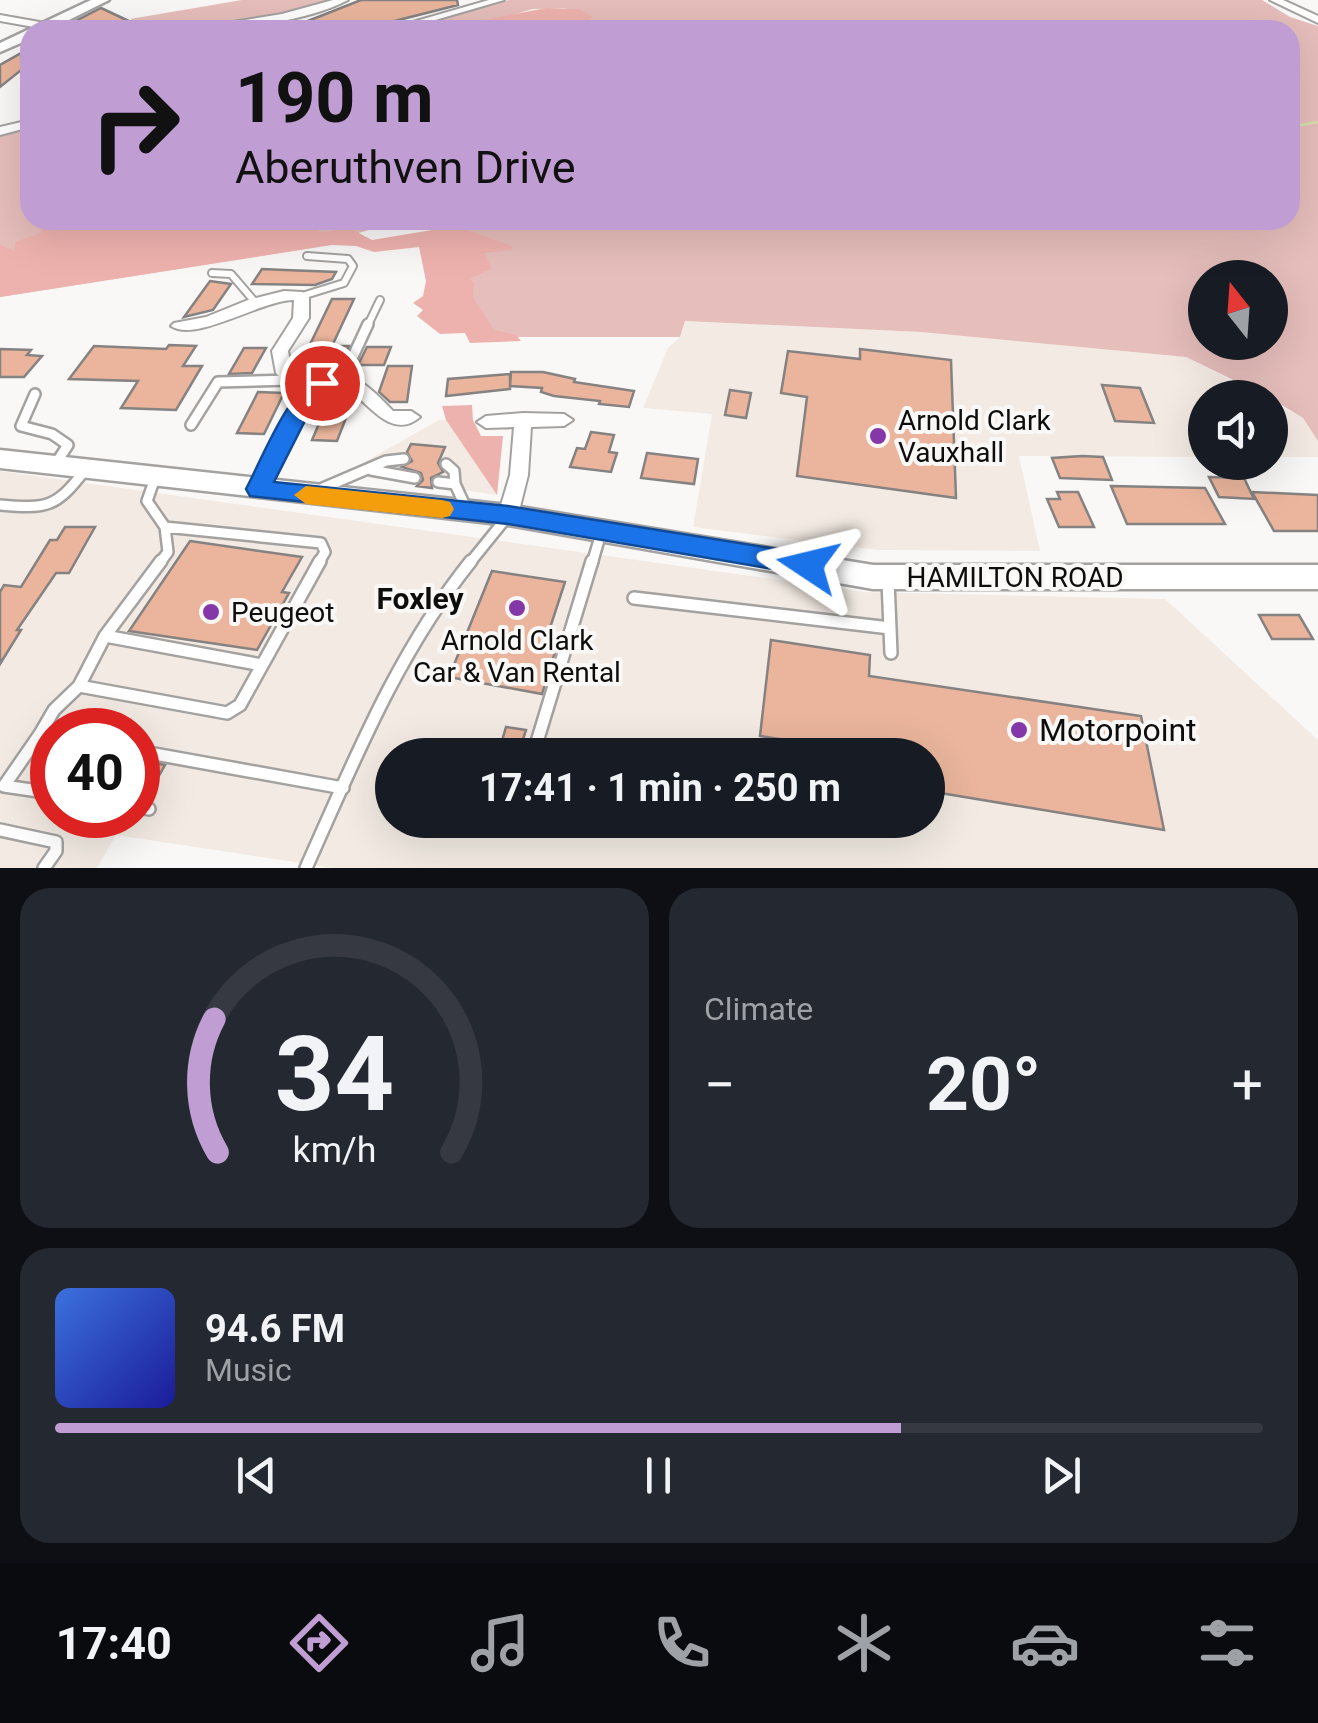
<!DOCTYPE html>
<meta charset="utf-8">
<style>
body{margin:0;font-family:Roboto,sans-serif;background:#242831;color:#f1f3f6;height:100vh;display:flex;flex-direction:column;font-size:38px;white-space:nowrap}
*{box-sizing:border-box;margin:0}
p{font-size:32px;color:#9ea1a6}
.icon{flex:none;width:55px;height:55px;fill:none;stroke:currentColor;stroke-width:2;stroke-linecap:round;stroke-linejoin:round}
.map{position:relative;height:868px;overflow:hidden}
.details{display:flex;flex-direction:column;gap:20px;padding:20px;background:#0d0f14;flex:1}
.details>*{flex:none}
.top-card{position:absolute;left:20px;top:20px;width:1280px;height:210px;border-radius:30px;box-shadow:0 10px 40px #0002;background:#c09ed3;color:#111;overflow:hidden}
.needle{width:65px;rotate:343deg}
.buttons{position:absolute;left:1188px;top:260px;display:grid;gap:20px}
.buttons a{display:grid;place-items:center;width:100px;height:100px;border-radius:50%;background:#171b24;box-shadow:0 10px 40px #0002;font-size:50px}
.speed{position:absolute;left:30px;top:708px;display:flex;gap:20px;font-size:50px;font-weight:700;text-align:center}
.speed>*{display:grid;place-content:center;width:130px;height:130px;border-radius:50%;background:#171b24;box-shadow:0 10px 40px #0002;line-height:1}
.speed .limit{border:15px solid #d22;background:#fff;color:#111}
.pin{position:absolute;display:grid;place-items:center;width:85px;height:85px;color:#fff;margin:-42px;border:5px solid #fff;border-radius:50%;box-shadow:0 2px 10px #0007}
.me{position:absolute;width:110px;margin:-55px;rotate:280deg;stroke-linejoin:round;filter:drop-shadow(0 0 8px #0008)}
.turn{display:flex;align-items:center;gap:35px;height:210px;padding:0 50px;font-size:45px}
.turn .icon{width:130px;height:130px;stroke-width:2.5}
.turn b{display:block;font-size:70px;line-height:85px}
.big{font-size:75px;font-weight:700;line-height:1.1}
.details .tile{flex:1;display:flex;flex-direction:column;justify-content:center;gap:15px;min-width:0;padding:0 35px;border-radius:30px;background:#242831}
.details .dial{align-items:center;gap:0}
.dial svg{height:260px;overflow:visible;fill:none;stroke:#363941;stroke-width:7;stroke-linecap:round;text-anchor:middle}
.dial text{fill:#f1f3f6;stroke:none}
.song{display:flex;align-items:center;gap:30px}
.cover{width:120px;height:120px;border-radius:15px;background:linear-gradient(135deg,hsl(220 70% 55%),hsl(240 70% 35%))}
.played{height:10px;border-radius:5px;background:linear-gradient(90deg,#c09ed3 70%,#363941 70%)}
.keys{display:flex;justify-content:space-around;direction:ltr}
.heat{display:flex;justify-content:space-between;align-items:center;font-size:55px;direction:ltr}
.details .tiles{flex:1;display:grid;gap:20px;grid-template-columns:1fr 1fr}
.tile:last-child{grid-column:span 2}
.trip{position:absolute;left:375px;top:738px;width:570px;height:100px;border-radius:50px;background:#171b24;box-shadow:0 10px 40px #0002;font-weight:700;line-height:100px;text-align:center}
.dock{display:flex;height:160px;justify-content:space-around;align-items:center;background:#090b0e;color:#9ea1a6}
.dock .icon{width:70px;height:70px}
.dock .selected{color:#c09ed3}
.dock b{font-size:45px;color:#f1f3f6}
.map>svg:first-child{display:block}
.built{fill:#f3ebe3;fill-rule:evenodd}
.green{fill:#e6bebb;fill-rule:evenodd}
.forest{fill:#eeb2ae}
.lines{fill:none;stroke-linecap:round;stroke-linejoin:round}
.stream{stroke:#d7e0ab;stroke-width:2.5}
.building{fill:#eab59c;stroke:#858281;stroke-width:2.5}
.lane-far2-casing{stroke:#a4a2a0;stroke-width:10}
.lane-far1-casing{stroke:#a4a2a0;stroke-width:14}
.lane-casing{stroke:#a4a2a0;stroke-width:16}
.street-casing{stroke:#a4a2a0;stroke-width:4}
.secondary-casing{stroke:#a4a2a0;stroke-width:5}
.lane-far2{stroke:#fff;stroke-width:6}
.lane-far1{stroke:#fff;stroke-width:9}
.lane{stroke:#fff;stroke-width:11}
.street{fill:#fff;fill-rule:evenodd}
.secondary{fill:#fff;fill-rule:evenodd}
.route{fill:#1a73e8;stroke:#114b97;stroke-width:2.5}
.slow{fill:#f59e0b}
.poi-dot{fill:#8437a8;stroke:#faf8f6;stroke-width:4}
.labels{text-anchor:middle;stroke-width:8;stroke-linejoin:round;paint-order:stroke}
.poi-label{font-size:28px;fill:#0e0d0d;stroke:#faf8f6;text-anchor:start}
.street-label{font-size:28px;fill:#0e0d0d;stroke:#faf8f6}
.neighbourhood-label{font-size:30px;font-weight:bold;fill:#0e0d0d;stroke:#faf8f6}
.near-poi-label{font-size:32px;fill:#0e0d0d;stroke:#faf8f6;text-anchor:start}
</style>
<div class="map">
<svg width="1318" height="868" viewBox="0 0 1318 868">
<rect width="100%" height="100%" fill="#faf8f6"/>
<path class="built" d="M685,321L921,332L1186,357L1263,397L1205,398V457L1019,456L1040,551L877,550L693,527L712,414L643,408L668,348L680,337Z
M1270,401L1303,418L1318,441V457H1270Z
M439,420H446L497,495L343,474Z
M0,471L865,592L1165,599L1318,740V868H333L116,835L97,868H0ZM52,730H138V815H52ZM392,755H928V820H392Z"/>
<path class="green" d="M242,0H335L266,17L174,30H155L130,19Z
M509,0H1262L1290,17L1318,26V441L1303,418L1270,398L1186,357L921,332L685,321L680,337H485L429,258L432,220H1290V30H474L568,8L533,9L487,22L432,30H401ZM1205,278H1270V342H1205Z
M30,127V220H403L304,249L0,297V135Z"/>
<path class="forest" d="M546,8L579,9L593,17C576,31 547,20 533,30H432Z
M49,220H312L310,222L321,233L349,228L372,240L438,229L467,230L512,246L513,250L484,253L492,269L469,279L474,282L473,297L494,330L516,335L521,341L470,343L465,333L440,334L417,316L423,310L413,303L423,296L426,281L419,247L374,252L356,246L332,245L0,297V245L15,251V242L41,233L40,227Z
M472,405L473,420L481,436H503L497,495L446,420L442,406Z"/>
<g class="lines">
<path class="stream" d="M1290,127L1318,122"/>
</g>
<path class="building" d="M361,0H457L458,5L359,30H285Z
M101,8L148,30L62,28Z
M30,48V63L0,87V65Z
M262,269L285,270L336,272L332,279L315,285L252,284Z
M210,281L231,284L213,310L184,317Z
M332,299H354L332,346H349L340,364L301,363Z
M169,345L196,346L183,366H202L176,410L121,408L138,381L69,379L94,346L166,349Z
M367,347H391L384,365H358Z
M244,348H266L252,373L229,374Z
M0,349L31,350L27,355L42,356L24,377H0Z
M860,349L951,360L956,498L797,476L807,397L781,393L788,351L860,359Z
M388,366H412L407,402H390L379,392Z
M511,372H543L575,379L574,382L634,391L629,407L599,404L600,401L554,396L541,392L542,388L510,386Z
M510,374V389L446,396L448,379Z
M1102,385L1140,388L1154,423L1115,421Z
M730,390L751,393L746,418L725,415Z
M258,392L284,393L264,434L237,433Z
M329,400H353L337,441L312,440Z
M591,432L614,435L609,452L617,453L611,472L570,467L577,448L585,449Z
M411,444L445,447L438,463L443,472L431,478L432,488L417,486L423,480L421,473L402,467L412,461L407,452Z
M647,453L698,459L694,484L641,478Z
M1082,456L1103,457L1112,480L1060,478L1052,458Z
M1209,477L1244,478L1254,499L1219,497Z
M1111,486L1205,488L1225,524H1127Z
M1057,492H1078L1094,527H1059L1047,499H1060Z
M1252,492L1318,495V531H1274Z
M65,527H95L69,573H56L17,630H21L0,664V592L4,585L21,587L50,540H57Z
M190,541L302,557L282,592L289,593L257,650L129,631Z
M492,571L565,582L548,634L560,636L542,694L449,677Z
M1259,615H1299L1313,639H1272Z
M771,640L870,655L869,676L1141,716L1164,830L928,791V755H879L760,736Z
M506,727L526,730L518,755H498Z
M138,760L165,765L146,799L138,798Z"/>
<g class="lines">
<g class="lane-far2-casing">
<path id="lane-far2" d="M212,273L231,274L255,302
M302,296L344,283L353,266L348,259L307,256
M367,327L380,300"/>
</g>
<g class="lane-far1-casing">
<path id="lane-far1" d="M343,378L368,324
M35,394L21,426L52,434L68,445L56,463
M191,425L218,382L292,380
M446,464L454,471L455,484L467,510
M371,470L415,478
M155,478L147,501L165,527L168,552L159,564
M438,482L455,484
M323,488L386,461L404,459
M0,505C47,509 56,508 85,470
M165,527L321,543L325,552L318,564
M469,564L507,517
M592,564L601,533"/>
</g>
<g class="lane-casing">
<path id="lane" d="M888,581L891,653
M634,598L890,628
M105,636L262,665
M79,686L227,713L240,705L320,561
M40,734L4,786L52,793
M52,736L40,734L54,710L79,686L105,636L161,561
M138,751L343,788
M533,755L592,561
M138,807L149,809
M0,830L56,842V851L44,868
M306,868C354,761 397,653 471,561"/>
</g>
<g class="street-casing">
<path id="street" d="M333,0H348C304,23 232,30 182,30L282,14Z
M489,0H504L401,30H385Z
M1270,0H1283L1318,16V23Z
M0,15L45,23L50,26L45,29L0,21Z
M30,120V127L0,135V127Z
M284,291L302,292L309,296V318L288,351L292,372L307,388C345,360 367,384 393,411H411L420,417C391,442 367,401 345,386C332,384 323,393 313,400L265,494H251L249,489L297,398L276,373L272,351L293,318L294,300C261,300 196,343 171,326L174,323L206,317L248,300Z
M523,413L564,414L573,420L564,426L531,427L528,475L518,515L515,520H501L498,515L510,475L514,427L486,428L477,422L486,416Z"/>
</g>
<g class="secondary-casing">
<path id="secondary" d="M91,0H109L49,30H30V39L0,52V43Z
M0,450L508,505L873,565H1318V589H873L508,525L0,468Z"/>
</g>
<use href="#lane-far2" class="lane-far2"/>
<use href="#lane-far1" class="lane-far1"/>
<use href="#lane" class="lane"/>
<use href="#street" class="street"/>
<use href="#secondary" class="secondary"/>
</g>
<path class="route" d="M322,376L333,383L315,401L274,482L508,506L808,554L817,557L821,565L817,572L808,575L508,524L250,496L246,489C262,459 290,385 322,376Z"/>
<path class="slow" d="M306,486L442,500L450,502L454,509L450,516L442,518L306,504L294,495Z"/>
<g class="poi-dot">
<circle cx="878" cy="436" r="10"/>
<circle cx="517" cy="608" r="10"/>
<circle cx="211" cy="612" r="10"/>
<circle cx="1019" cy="730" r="10"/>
</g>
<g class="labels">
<g class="poi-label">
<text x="898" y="430">Arnold Clark<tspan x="898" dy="32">Vauxhall</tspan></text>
<text x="231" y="622">Peugeot</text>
<text x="517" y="650" text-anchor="middle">Arnold Clark<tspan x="517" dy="32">Car &amp; Van Rental</tspan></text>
</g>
<g class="street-label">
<text x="1015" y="587">HAMILTON ROAD</text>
</g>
<g class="neighbourhood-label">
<text x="420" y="609">Foxley</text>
</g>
<g class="near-poi-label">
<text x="1039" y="741">Motorpoint</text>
</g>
</g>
</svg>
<div class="buttons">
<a><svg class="needle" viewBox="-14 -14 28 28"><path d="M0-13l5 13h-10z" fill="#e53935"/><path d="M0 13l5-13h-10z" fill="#9ea1a6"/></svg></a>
<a><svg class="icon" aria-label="sound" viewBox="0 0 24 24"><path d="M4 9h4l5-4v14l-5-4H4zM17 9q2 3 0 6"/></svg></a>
</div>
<div class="speed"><div class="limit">40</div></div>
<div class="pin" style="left:322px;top:383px;background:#d93025"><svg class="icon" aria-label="arrive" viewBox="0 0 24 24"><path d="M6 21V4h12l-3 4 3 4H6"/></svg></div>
<svg class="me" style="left:808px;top:565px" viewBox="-20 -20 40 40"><path d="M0-17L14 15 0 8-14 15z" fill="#1a73e8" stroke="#fff" stroke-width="4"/></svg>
<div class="trip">17:41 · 1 min · 250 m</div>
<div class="top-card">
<div class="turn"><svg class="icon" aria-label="right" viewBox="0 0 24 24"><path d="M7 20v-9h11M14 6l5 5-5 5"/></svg><div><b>190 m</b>Aberuthven Drive</div></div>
</div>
</div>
<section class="details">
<div class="tiles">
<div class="tile dial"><svg viewBox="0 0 100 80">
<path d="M14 69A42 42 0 1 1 86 69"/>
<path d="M14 69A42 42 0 0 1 13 28" stroke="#c09ed3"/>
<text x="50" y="56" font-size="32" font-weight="700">34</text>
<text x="50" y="72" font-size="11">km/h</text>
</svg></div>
<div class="tile"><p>Climate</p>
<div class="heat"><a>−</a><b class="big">20°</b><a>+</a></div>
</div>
<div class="tile">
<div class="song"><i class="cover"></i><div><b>94.6 FM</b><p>Music</p></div></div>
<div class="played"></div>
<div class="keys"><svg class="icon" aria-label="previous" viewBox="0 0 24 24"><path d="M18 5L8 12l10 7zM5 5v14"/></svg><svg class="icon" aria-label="pause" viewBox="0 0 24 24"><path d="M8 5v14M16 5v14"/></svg><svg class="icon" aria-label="next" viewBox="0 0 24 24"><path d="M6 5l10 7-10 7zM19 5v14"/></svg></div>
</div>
</div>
</section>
<nav class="dock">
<b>17:40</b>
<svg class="icon selected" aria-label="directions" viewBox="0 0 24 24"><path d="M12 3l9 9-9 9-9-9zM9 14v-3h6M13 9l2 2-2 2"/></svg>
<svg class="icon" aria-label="music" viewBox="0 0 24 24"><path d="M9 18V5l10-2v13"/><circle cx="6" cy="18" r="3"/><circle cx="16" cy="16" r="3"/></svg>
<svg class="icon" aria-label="phone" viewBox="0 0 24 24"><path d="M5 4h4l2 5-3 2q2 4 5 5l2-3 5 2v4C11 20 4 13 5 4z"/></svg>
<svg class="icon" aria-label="climate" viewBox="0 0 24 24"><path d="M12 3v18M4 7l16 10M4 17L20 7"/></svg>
<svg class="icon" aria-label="car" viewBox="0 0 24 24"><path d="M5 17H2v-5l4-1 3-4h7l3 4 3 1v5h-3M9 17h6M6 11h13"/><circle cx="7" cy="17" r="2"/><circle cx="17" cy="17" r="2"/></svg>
<svg class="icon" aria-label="filters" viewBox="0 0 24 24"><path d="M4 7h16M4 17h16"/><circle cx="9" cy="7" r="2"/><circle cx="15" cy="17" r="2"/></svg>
</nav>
